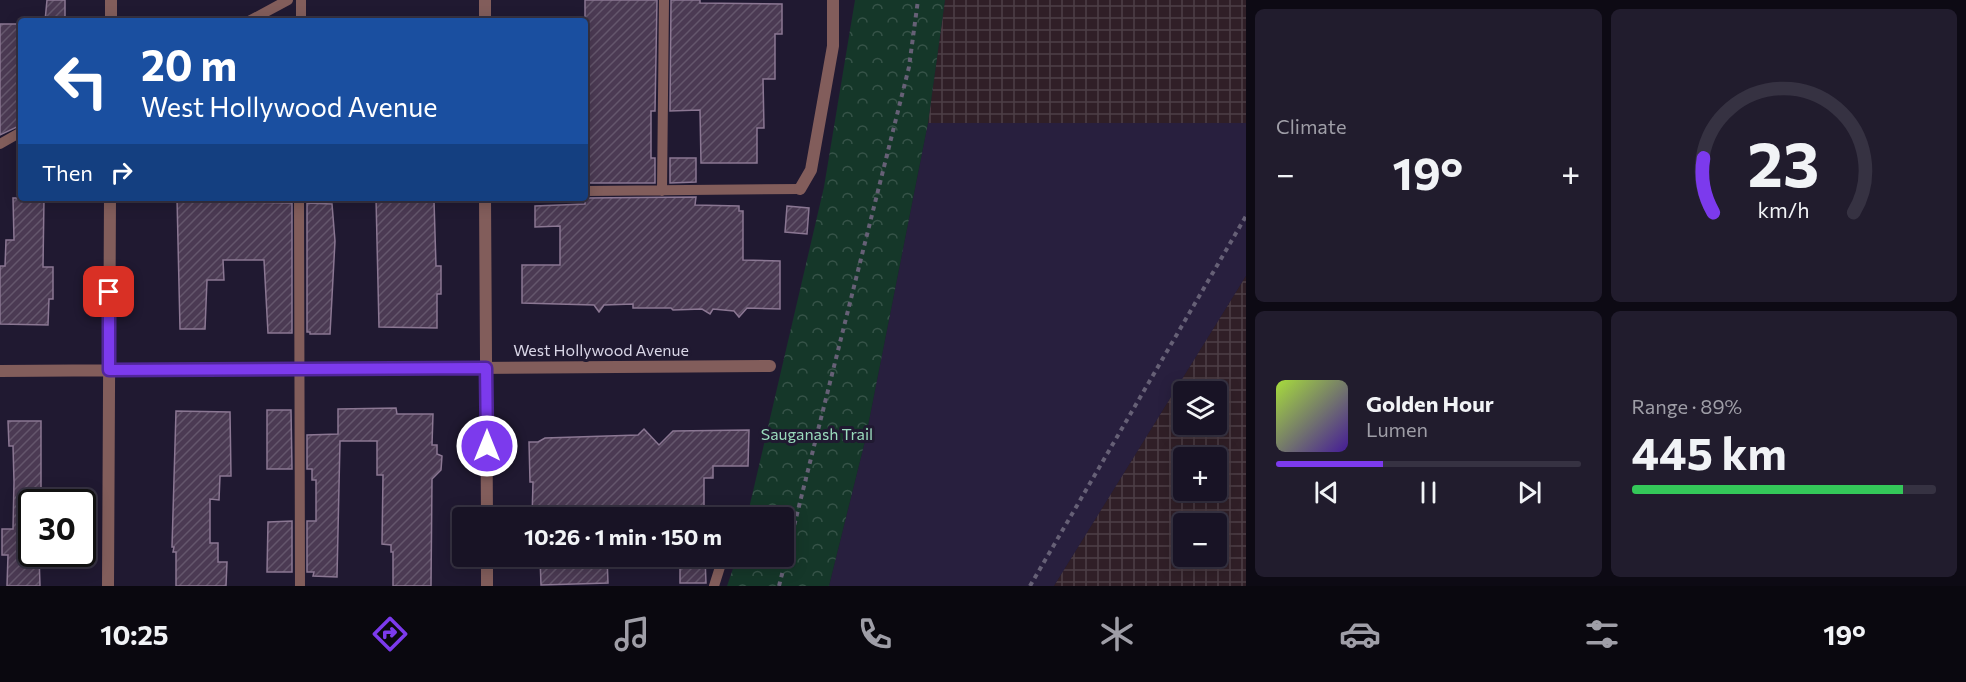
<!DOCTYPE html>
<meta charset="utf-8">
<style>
body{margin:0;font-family:Commissioner,sans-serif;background:#211c2d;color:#f1f3f6;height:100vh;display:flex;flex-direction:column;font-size:22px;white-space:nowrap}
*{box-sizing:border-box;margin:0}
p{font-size:20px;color:#9f9ea7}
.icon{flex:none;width:33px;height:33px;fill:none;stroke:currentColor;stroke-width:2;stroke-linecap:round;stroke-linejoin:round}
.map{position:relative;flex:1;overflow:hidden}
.panel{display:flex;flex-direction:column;gap:9px;padding:9px;background:#0d0a14;width:720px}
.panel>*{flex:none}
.guide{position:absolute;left:18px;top:18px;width:570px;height:183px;border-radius:6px;box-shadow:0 3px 15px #0003,0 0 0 2px #363242;background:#1a4fa0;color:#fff;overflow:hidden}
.fabs{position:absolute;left:1173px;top:381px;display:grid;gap:12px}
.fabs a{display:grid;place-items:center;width:54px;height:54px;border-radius:6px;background:#181325;box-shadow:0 3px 15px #0003,0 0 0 2px #363242;font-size:30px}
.speed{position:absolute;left:18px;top:489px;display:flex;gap:12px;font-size:30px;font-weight:700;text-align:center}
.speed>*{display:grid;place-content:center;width:78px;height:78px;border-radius:50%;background:#181325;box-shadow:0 3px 15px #0003,0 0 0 2px #363242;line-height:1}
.speed .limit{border:3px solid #111;border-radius:9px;background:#fff;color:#111}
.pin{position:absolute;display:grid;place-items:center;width:51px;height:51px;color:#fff;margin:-26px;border-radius:12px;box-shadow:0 3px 9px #0006}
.me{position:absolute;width:66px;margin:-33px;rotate:0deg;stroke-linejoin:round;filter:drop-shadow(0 0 4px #0008)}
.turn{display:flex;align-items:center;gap:21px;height:126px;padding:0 24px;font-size:27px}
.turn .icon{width:78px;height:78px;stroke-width:2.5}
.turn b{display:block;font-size:42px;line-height:51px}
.then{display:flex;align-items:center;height:57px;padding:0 24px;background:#0003;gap:12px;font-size:22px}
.big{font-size:45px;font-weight:700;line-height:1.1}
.panel .card{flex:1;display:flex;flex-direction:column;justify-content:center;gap:9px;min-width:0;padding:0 21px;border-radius:9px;background:#211c2d}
.panel .dial{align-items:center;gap:0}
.dial svg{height:156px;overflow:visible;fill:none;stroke:#363242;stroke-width:7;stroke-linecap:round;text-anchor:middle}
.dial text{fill:#f1f3f6;stroke:none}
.song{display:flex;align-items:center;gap:18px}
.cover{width:72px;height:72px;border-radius:9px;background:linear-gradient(135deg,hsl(80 70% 55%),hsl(260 70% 35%))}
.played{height:6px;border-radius:3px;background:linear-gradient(90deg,#7c3aed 35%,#363242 35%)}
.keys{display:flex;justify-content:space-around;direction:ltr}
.heat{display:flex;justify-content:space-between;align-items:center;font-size:33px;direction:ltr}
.charge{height:9px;border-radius:4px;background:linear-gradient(90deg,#34c759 89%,#363242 0)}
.panel .tiles{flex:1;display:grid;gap:9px;grid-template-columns:repeat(2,1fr)}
.trip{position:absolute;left:452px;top:507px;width:342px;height:60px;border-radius:6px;background:#181325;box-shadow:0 3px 15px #0003,0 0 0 2px #363242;font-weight:700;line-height:60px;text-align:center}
.tab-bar{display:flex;height:96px;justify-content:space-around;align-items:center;background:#0a080f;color:#9f9ea7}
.tab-bar .icon{width:42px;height:42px}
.tab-bar .active{color:#7c3aed}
.tab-bar b{font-size:27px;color:#f1f3f6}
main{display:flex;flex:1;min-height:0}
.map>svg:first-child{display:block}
.built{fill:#281f3e}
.industrial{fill:url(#industrial-grid);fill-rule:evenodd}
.park{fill:url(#park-crowns)}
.building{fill:url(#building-hatch);stroke:#8b7793;stroke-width:1.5}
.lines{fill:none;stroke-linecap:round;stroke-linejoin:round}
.path{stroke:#666076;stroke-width:4;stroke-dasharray:4.5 4.5;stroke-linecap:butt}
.service{stroke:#825d5b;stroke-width:10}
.minor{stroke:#825d5b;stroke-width:12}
.route-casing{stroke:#51269a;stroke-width:15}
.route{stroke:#7c3aed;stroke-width:10}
.labels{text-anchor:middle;stroke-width:6;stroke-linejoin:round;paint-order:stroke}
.street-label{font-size:16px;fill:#d9d6e7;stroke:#201931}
.park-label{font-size:16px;fill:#9adbbd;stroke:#201931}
</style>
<main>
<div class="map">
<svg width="1246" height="586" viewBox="0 0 1246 586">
<defs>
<pattern id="industrial-grid" width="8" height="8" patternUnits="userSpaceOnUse" patternTransform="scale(1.5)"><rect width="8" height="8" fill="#301f27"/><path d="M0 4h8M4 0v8" fill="none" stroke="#4d3f46"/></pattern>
<pattern id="park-crowns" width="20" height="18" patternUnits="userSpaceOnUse" patternTransform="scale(1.5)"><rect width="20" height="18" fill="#153729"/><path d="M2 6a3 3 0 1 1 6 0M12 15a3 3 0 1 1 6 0" fill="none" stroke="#365348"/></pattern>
<pattern id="building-hatch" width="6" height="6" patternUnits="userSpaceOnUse" patternTransform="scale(1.5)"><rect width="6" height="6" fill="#4b3a53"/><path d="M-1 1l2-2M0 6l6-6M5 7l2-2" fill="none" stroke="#64566c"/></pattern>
</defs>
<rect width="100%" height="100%" fill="#201931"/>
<path class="built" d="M928,123H1246V276L1054,586H829L865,441Z"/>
<path class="industrial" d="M945,0H1246V123H928Z
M1246,276V586H1054ZM1184,392H1216V424H1184ZM1184,458H1216V490H1184ZM1184,524H1216V556H1184Z"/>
<path class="park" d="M855,0H945L928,123L865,441L829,586H727L737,557L783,556V518L747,517L824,187Z"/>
<path class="building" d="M47,0H65V21H45Z
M585,0H657L655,111H651V158H655V183H585Z
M671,0H700V3L782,4V34H775V79H763L764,128H757V163H701L700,110L670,111Z
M0,24H21V125L0,135Z
M670,158H696V182L670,183Z
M696,197L695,205L739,206V211H743V260L780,261V309L747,308L739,317L734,311L713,309L710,314L702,309L673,310L671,308H633V304L604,305L599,312L594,305L522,303V265H560V226L535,227V206L585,204V198Z
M13,198H44L43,267H53V299H49L48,325L0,324V266H5L6,240H14Z
M177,198H226V200H233V202L292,203V333H268L264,260H223L224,280H207L205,329H180Z
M376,198H433L434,201L436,266H441V294H437V328L379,327Z
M307,203L332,204L335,241L330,334H310V332H307Z
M787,206L809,208L807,234L785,232Z
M396,408L397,414H433L432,445H437V454L442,456L441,470L432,479L431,586H393V552H391V545L382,544L383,475H377V441H340L337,577L313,576L314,572H307V521H316V480H312V469H307V435L338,434V409Z
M267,410H291L292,469H267Z
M176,411L230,412L231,476H220L219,500L210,499V543H218V562H227L226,586H176V552H173L174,547H172Z
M8,421H41V502H32V554H39L40,586H7L8,555H2V529H13L14,482L13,446H9Z
M644,429L659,445L673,431L749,430L748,466H713V478H704V518H532L533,482H530L529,442H538L545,438L638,435Z
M292,521V572H267L268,522Z
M607,557L608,583L541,585L540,558Z
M680,557H705L706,583H680Z"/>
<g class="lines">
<path class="path" d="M779,586L909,67L918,0
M1030,586L1246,216"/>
<path class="service" d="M249,21L288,0
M301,21V0
M0,144L21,132
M585,191L800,189
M662,191L664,0
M299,198L300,586
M714,586L720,567L719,556"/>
<path class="minor" d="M485,0V21
M111,21V0
M800,189L811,170L833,46V0
M485,198L487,518
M0,371L770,366
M487,556V586
M108,586L110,198"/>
</g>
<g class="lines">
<g class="route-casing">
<path id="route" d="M109,292V370L486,368L487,446"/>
</g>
<use href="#route" class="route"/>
</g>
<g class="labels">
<g class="street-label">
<text x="601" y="356">West Hollywood Avenue</text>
</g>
<g class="park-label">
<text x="817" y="440">Sauganash Trail</text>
</g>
</g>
</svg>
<div class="fabs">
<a><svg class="icon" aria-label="layers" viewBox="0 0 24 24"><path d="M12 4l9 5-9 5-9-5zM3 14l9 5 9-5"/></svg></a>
<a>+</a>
<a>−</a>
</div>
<div class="speed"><div class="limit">30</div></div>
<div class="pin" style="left:109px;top:292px;background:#d93025"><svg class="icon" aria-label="arrive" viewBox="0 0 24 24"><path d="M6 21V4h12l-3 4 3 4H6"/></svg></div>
<svg class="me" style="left:487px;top:446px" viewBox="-20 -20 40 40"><circle r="17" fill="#7c3aed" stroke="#fff" stroke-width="3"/><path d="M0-11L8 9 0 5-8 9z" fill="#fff"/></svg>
<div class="trip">10:26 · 1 min · 150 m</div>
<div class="guide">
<div class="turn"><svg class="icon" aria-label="left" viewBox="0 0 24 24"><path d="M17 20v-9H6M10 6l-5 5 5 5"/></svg><div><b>20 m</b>West Hollywood Avenue</div></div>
<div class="then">Then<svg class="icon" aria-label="right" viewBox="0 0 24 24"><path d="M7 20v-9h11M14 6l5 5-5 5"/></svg></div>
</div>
</div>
<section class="panel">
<div class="tiles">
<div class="card"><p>Climate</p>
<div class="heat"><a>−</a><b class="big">19°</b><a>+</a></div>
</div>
<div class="card dial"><svg viewBox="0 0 100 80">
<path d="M14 69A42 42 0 1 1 86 69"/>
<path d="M14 69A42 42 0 0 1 9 41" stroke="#7c3aed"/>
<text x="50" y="56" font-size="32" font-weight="700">23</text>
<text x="50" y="72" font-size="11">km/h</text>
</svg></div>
<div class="card">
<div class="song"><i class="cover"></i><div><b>Golden Hour</b><p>Lumen</p></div></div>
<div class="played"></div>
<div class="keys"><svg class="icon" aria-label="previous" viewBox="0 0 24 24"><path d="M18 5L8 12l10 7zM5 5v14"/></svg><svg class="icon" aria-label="pause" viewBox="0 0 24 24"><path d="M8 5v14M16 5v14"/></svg><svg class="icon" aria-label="next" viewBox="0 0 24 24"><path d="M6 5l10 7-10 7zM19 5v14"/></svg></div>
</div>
<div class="card"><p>Range · 89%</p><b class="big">445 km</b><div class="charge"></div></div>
</div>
</section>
</main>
<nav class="tab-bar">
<b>10:25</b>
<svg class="icon active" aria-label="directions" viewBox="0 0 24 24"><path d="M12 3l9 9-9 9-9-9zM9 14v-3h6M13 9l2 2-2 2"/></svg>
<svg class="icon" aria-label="music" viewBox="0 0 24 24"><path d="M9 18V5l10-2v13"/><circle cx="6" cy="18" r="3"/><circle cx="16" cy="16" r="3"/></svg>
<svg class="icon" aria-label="phone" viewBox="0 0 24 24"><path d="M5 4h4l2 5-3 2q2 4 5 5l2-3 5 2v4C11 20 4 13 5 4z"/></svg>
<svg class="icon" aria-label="climate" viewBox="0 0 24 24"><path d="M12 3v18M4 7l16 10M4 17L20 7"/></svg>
<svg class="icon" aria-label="car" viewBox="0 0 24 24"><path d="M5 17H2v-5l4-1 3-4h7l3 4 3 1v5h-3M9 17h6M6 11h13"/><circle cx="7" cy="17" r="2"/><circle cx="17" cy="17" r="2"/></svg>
<svg class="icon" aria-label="filters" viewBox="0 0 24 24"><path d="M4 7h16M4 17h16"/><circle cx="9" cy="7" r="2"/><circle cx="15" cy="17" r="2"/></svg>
<b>19°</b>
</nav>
